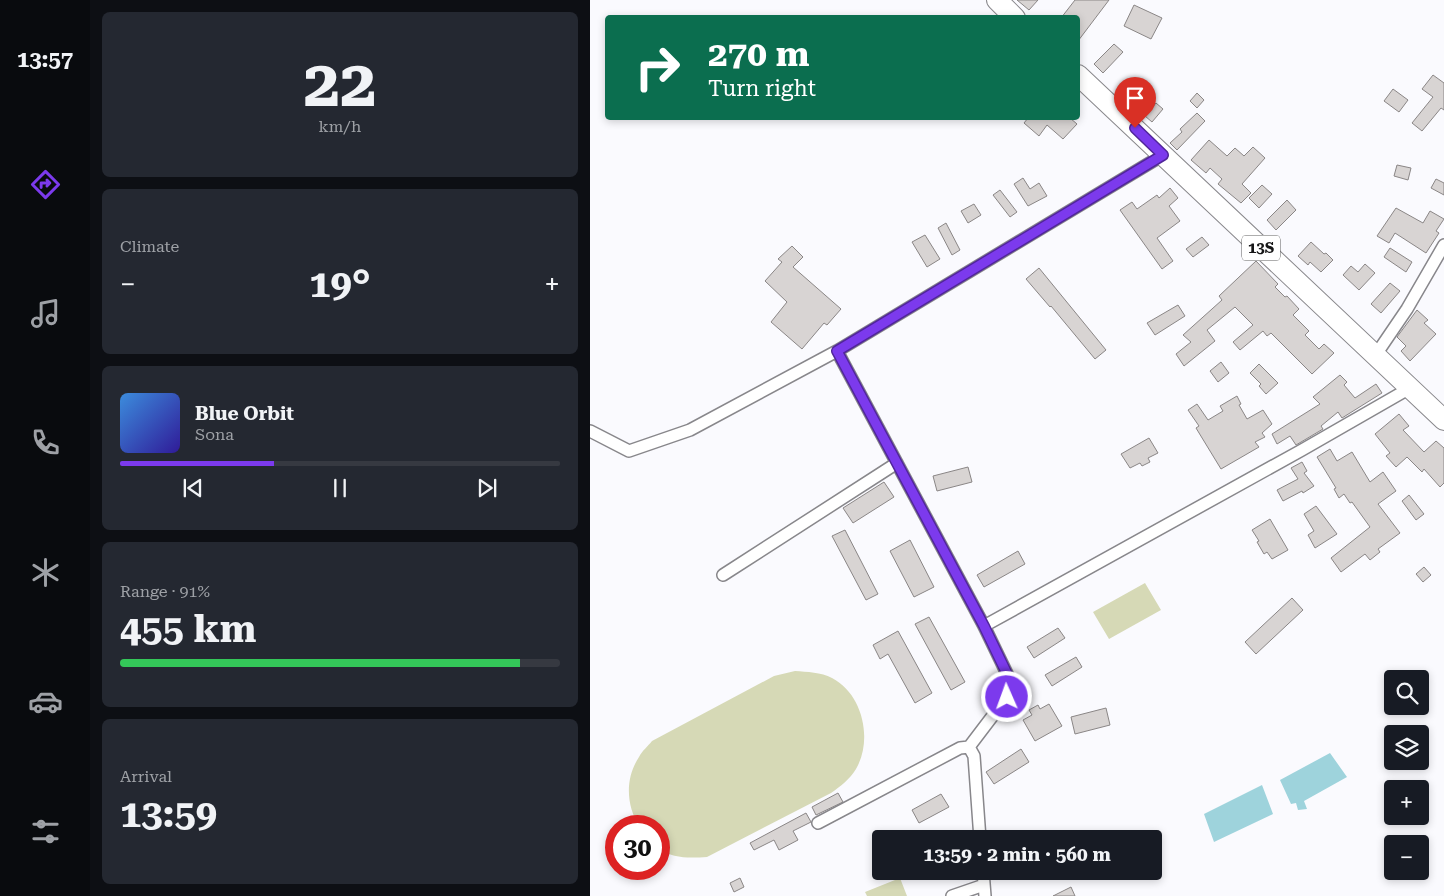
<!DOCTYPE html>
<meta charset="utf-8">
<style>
body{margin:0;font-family:"Roboto Serif",serif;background:#242831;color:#f1f3f6;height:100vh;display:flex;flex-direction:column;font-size:19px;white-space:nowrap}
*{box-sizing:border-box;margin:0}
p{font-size:16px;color:#9ea1a6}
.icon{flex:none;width:28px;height:28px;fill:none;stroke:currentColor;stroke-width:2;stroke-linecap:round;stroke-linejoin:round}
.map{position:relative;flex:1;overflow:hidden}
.panel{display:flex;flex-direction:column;gap:12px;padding:12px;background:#0d0f14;width:500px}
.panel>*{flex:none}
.hud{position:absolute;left:15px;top:15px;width:475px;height:105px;border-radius:5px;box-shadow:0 2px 8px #0003;background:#0b6e4f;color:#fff;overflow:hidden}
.buttons{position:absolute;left:794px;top:670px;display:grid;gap:10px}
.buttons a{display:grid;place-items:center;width:45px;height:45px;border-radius:5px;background:#171b24;box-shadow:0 2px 8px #0003;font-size:25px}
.speed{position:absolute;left:15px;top:815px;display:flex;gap:10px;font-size:25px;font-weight:700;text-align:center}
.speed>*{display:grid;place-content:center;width:65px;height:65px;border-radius:50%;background:#171b24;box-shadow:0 2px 8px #0003;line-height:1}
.speed .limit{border:8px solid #d22;background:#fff;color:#111}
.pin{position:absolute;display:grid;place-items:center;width:42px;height:42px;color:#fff;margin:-51px -21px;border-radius:50% 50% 50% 0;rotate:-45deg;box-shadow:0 0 5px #0007}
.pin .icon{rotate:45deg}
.me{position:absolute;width:55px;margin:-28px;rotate:358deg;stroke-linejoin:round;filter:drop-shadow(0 0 4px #0008)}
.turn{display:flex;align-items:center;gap:18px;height:105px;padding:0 20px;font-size:22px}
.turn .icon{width:65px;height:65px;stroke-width:2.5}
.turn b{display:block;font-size:35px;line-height:42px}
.big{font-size:38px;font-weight:700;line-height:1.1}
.panel .tile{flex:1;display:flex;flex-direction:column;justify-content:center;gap:8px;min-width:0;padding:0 18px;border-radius:8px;background:#242831}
.panel .dial{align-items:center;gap:0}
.dial b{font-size:65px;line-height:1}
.song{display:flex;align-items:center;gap:15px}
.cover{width:60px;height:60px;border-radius:8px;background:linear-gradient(135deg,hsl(210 70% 55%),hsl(250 70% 35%))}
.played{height:5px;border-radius:2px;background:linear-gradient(90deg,#7c3aed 35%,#363941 35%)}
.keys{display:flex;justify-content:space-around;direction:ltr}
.heat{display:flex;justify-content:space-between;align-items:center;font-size:28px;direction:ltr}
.charge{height:8px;border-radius:4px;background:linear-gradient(90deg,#34c759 91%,#363941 0)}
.trip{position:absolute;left:282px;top:830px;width:290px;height:50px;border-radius:5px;background:#171b24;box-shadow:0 2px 8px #0003;font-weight:700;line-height:50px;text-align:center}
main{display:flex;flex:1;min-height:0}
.tabs{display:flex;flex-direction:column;width:90px;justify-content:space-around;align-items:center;background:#090b0e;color:#9ea1a6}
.tabs .icon{width:35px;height:35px}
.tabs .active{color:#7c3aed}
.tabs b{font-size:22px;color:#f1f3f6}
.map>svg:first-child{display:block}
.green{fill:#d6d9b6}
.water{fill:#9ed3dc}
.building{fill:#d8d4d3;stroke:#8a8686}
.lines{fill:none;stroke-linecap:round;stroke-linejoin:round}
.street-casing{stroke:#88878b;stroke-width:14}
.highway-casing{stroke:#88878b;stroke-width:22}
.street{stroke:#fff;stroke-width:11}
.highway{stroke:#fff;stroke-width:20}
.route-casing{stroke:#51269a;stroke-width:12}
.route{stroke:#7c3aed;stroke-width:9}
.labels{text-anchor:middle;stroke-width:5;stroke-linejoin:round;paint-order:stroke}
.shield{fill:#fff;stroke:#5c5c5d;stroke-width:1}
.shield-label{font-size:15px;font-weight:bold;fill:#161617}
</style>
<main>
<nav class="tabs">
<b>13:57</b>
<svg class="icon active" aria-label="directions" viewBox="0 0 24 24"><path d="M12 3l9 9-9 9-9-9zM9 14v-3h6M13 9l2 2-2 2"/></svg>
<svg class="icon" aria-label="music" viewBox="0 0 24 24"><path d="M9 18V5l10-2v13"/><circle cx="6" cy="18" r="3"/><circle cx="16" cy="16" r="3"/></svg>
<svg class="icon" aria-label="phone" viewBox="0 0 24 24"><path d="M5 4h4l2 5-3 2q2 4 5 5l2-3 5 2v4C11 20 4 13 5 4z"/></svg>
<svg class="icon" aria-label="climate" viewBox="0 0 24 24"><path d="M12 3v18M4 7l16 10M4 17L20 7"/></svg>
<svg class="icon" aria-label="car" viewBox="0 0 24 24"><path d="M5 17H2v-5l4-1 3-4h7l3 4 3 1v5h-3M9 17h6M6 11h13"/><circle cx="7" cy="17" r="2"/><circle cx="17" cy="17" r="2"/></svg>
<svg class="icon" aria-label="filters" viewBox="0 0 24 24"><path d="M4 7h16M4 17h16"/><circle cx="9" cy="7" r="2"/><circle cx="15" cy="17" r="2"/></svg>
</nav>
<section class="panel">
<div class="tile dial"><b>22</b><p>km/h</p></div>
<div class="tile"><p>Climate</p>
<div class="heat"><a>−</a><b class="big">19°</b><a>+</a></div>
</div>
<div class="tile">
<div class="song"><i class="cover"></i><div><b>Blue Orbit</b><p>Sona</p></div></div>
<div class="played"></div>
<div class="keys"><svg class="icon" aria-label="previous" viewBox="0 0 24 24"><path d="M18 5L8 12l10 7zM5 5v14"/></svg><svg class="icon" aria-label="pause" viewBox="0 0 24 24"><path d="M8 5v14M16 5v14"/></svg><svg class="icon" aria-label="next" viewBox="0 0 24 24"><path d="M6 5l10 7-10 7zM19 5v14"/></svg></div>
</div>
<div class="tile"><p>Range · 91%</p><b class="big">455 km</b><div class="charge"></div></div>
<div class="tile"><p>Arrival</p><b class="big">13:59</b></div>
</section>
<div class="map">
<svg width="854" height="896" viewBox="0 0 854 896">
<rect width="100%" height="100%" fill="#fafafe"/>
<path class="green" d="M555,583L571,610L519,639L503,612Z
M205,671C217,672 231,672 242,678C273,694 283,740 266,769C259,780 251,786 241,793L117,857C100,858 82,859 69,848V826H49C36,805 35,778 49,757C52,751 58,746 62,741L184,676Z
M310,878L317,896H277L275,892Z"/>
<path class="water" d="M740,753L757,777L714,801L717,809L708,810L706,803L701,804L690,780Z
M672,785L683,814L624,842L614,814Z"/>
<path class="building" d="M427,0H448L439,10Z
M485,0H519L488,41V18H471Z
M544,5L572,18L561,39L534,26Z
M524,44L533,52L513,73L504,64Z
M843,75L854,83V110L851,108L832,131L822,123L843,97L832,89Z
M803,89L818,100L809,112L794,101Z
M607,93L614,100L607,108L600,101Z
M566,103L573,109L562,122L555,116Z
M607,113L615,121L587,150L580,143L592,132L590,129Z
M438,118H480L487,124L473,139L457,125L449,136L434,123Z
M619,140L637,156L645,148L654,156L663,147L675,158L652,184L661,193L651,203L628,184L632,179L620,168L616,173L601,160Z
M807,165L821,168L818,180L804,176Z
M433,178L440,189L449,183L457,196L438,206L424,184Z
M846,179L854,183V195L841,188Z
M672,185L682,194L669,208L659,198Z
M580,188L588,198L579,206L590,221L567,238L583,261L572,269L530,210L542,202L547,209L567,195L569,198Z
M410,190L427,212L420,217L403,195Z
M697,200L706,210L686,230L677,220Z
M384,204L391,215L378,223L371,211Z
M806,208L833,223L840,211L854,219L846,231L849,233L836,253L805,233L799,243L787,236Z
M356,223L370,250L362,255L348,228Z
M335,235L350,259L337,267L322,242Z
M612,237L619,245L603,257L596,249Z
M721,242L734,254L736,253L743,260L731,272L720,262L718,265L708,256Z
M202,246L213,257L203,267L251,309L237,325L234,323L212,349L181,322L197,302L175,281L192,262L188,259Z
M800,248L822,262L816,272L794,257Z
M666,261L688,284L685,287L695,297L697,296L709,309L703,315L719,331L715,335L729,349L734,344L744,353L722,374L681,333L677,336L673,331L650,350L643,342L663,325L645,307L617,330L625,341L594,366L586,354L601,342L593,335L632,300L629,296Z
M775,264L785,273L769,290L753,275L761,266L768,272Z
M449,268L516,350L505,359L461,306L460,307L436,279Z
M800,283L810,291L791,313L781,304Z
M588,305L595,316L565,335L557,323Z
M827,310L838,320L834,323L846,334L820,361L811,351L816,346L807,337Z
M631,362L639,373L628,382L620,371Z
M669,364L688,383L676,394L669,386L671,384L660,373Z
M750,375L757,382L754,385L765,398L786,384L792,393L752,418L748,412L731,426L733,429L706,445L700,436L687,444L682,434L730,404L723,397Z
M647,396L651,404L649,405L657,419L673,410L682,424L672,433L675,437L665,442L669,447L631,469L606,428L609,426L598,410L607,404L618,420L633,411L630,406Z
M809,414L819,426L813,430L834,452L846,441L854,448V483L850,487L834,469L832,472L817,457L806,467L796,456L800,453L785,434Z
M559,438L568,453L558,458L560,462L552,466L550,463L540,468L531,454Z
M740,449L747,461L762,452L780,482L793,472L806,491L788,504L810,533L788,549L790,552L780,560L775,554L751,572L741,558L780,527L762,502L760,503L754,494L749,498L744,489L746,488L727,457Z
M712,462L717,471L714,473L724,486L713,493L712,491L693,501L687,490L708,479L701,468Z
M378,467L382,482L347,491L343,476Z
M294,482L304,497L263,523L253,508Z
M819,495L834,514L826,520L812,501Z
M726,506L747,534L725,548L718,535L724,531L714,514Z
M680,519L698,550L682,559L677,552L674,554L667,542L669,541L662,530Z
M255,530L288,594L276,600L242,536Z
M320,540L344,587L324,597L300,551Z
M428,551L435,564L394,587L387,575Z
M834,567L841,575L833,582L826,574Z
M702,598L713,610L666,654L655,642Z
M339,617L375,682L361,690L325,624Z
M468,628L475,638L444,658L437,647Z
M308,631L342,693L325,703L298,654L290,659L283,645Z
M486,657L492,667L462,686L455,675Z
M459,704L472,726L445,741L433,720L442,715L439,710L448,705L450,709Z
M516,708L520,725L485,734L481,717Z
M431,749L439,762L404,784L396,772Z
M248,793L253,802L226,815L222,807Z
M351,794L359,807L329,823L322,810Z
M216,813L221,822L203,831L208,840L189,850L184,840L164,850L160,843Z
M150,878L154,887L144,892L140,883Z
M481,887L485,896H463Z"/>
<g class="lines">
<g class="street-casing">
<path id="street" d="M247,351L394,626L420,680L417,697L379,747L384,756L390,839
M785,356L817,309L854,245
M0,431L39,451L100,430L247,351L573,155
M133,575L307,463
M394,626L712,450L820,388
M228,823L370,748L379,747
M393,871L395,896
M362,896L394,885"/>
</g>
<g class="highway-casing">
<path id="highway" d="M407,0L425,18
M488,75L854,420"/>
</g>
<use href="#street" class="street"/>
<use href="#highway" class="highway"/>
</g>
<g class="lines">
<g class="route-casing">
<path id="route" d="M417,697L420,680L394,626L247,351L573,155L545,128"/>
</g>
<use href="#route" class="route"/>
</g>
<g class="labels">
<rect class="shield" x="652" y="235.5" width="38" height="25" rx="4"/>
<g class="shield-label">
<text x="671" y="253">13S</text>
</g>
</g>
</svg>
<div class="buttons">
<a><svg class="icon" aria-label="search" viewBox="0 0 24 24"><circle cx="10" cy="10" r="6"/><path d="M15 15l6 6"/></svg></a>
<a><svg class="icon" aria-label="layers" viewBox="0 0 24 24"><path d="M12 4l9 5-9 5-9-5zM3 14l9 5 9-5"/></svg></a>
<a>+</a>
<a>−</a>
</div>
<div class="speed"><div class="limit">30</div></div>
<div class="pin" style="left:545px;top:128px;background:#d93025"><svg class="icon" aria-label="arrive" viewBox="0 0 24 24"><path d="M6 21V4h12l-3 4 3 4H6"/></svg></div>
<svg class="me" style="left:417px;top:697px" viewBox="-20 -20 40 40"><circle r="17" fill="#7c3aed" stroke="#fff" stroke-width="3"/><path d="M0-11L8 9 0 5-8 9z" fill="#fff"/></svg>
<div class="trip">13:59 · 2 min · 560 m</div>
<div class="hud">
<div class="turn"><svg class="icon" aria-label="right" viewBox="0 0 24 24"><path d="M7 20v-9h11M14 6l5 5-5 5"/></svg><div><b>270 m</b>Turn right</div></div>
</div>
</div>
</main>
